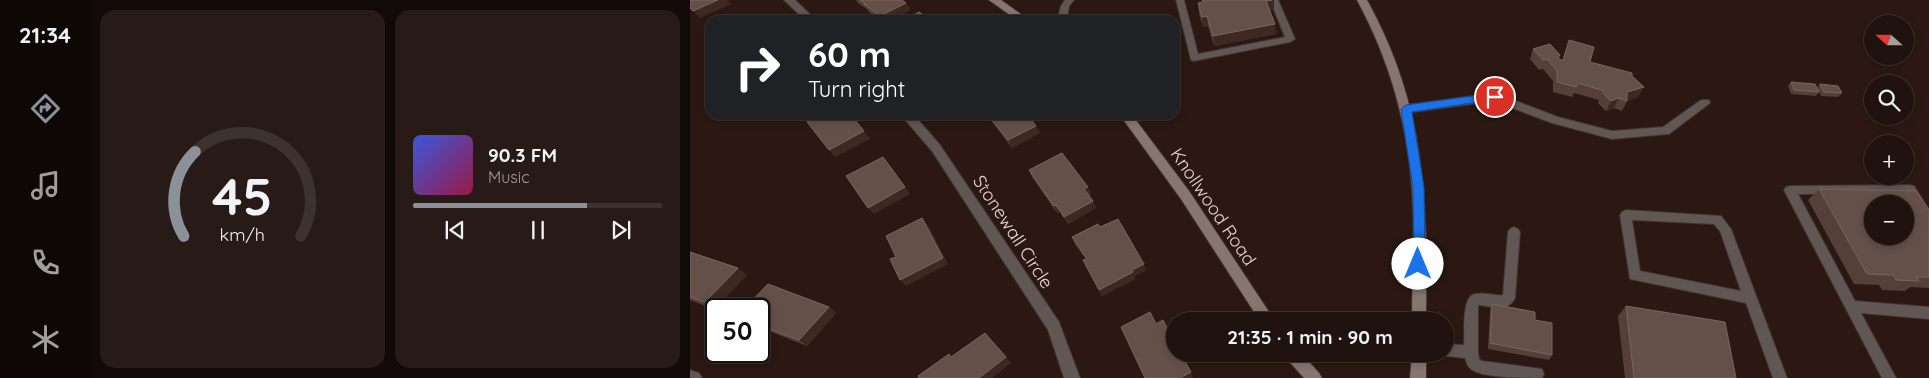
<!DOCTYPE html>
<meta charset="utf-8">
<style>
body{margin:0;font-family:Quicksand,sans-serif;background:#281b17;color:#f1f3f6;height:100vh;display:flex;flex-direction:column;font-size:19px;white-space:nowrap}
*{box-sizing:border-box;margin:0}
p{font-size:16px;color:#a29e9e}
.icon{flex:none;width:28px;height:28px;fill:none;stroke:currentColor;stroke-width:2;stroke-linecap:round;stroke-linejoin:round}
.map{position:relative;flex:1;overflow:hidden}
.panel{display:flex;flex-direction:column;gap:10px;padding:10px;background:#120a08;width:600px}
.panel>*{flex:none}
.banner{position:absolute;left:15px;top:15px;width:475px;height:105px;border-radius:15px;box-shadow:0 2px 8px #0003,0 0 0 1px #3d322e;background:#202124;color:#fff;overflow:hidden}
.needle{width:32px;rotate:291deg}
.tools{position:absolute;left:1174px;top:15px;display:grid;gap:10px}
.tools a{display:grid;place-items:center;width:50px;height:50px;border-radius:50%;background:#20120e;box-shadow:0 2px 8px #0003,0 0 0 1px #3d322e;font-size:25px}
.speed{position:absolute;left:15px;top:298px;display:flex;gap:10px;font-size:25px;font-weight:700;text-align:center}
.speed>*{display:grid;place-content:center;width:65px;height:65px;border-radius:50%;background:#20120e;box-shadow:0 2px 8px #0003,0 0 0 1px #3d322e;line-height:1}
.speed .limit{border:2px solid #111;border-radius:8px;background:#fff;color:#111}
.pin{position:absolute;display:grid;place-items:center;width:42px;height:42px;color:#fff;margin:-21px;border:2px solid #fff;border-radius:50%;box-shadow:0 1px 5px #0007}
.me{position:absolute;width:55px;margin:-28px;rotate:0deg;stroke-linejoin:round;filter:drop-shadow(0 0 4px #0008)}
.turn{display:flex;align-items:center;gap:18px;height:105px;padding:0 20px;font-size:22px}
.turn .icon{width:65px;height:65px;stroke-width:2.5}
.turn b{display:block;font-size:35px;line-height:42px}
.panel .widget{flex:1;display:flex;flex-direction:column;justify-content:center;gap:8px;min-width:0;padding:0 18px;border-radius:15px;background:#281b17}
.panel .dial{align-items:center;gap:0}
.dial svg{height:130px;overflow:visible;fill:none;stroke:#3d322e;stroke-width:7;stroke-linecap:round;text-anchor:middle}
.dial text{fill:#f1f3f6;stroke:none}
.song{display:flex;align-items:center;gap:15px}
.cover{width:60px;height:60px;border-radius:8px;background:linear-gradient(135deg,hsl(230 70% 55%),hsl(340 70% 35%))}
.played{height:5px;border-radius:2px;background:linear-gradient(90deg,#8c9099 70%,#3d322e 70%)}
.keys{display:flex;justify-content:space-around;direction:ltr}
.panel .tiles{flex:1;display:grid;gap:10px;grid-template-columns:repeat(2,1fr)}
.trip{position:absolute;left:476px;top:312px;width:288px;height:50px;border-radius:25px;background:#20120e;box-shadow:0 2px 8px #0003,0 0 0 1px #3d322e;font-weight:700;line-height:50px;text-align:center}
main{display:flex;flex:1;min-height:0}
.dock{display:flex;flex-direction:column;width:90px;justify-content:space-around;align-items:center;background:#0d0706;color:#a29e9e}
.dock .icon{width:35px;height:35px}
.dock .active{color:#8c9099}
.dock b{font-size:22px;color:#f1f3f6}
.map>svg:first-child{display:block}
.lines{fill:none;stroke-linecap:round;stroke-linejoin:round}
.service-casing{stroke:#45332d;stroke-width:2}
.minor-casing{stroke:#45332d;stroke-width:2}
.secondary-casing{stroke:#45332d;stroke-width:2}
.service{fill:#605653;fill-rule:evenodd}
.minor{fill:#605653;fill-rule:evenodd}
.secondary{fill:#867671;fill-rule:evenodd}
.wall{fill:#543f39}
.shaded-wall{fill:#3d2922}
.building{fill:#635049;stroke:#78655f;fill-rule:evenodd}
.route{fill:#1a73e8;stroke:#114b97}
.labels{text-anchor:middle;stroke-width:5;stroke-linejoin:round;paint-order:stroke}
.street-label{font-size:18px;fill:#e4d7d3;stroke:#2b1812}
</style>
<main>
<nav class="dock">
<b>21:34</b>
<svg class="icon active" aria-label="directions" viewBox="0 0 24 24"><path d="M12 3l9 9-9 9-9-9zM9 14v-3h6M13 9l2 2-2 2"/></svg>
<svg class="icon" aria-label="music" viewBox="0 0 24 24"><path d="M9 18V5l10-2v13"/><circle cx="6" cy="18" r="3"/><circle cx="16" cy="16" r="3"/></svg>
<svg class="icon" aria-label="phone" viewBox="0 0 24 24"><path d="M5 4h4l2 5-3 2q2 4 5 5l2-3 5 2v4C11 20 4 13 5 4z"/></svg>
<svg class="icon" aria-label="climate" viewBox="0 0 24 24"><path d="M12 3v18M4 7l16 10M4 17L20 7"/></svg>
</nav>
<section class="panel">
<div class="tiles">
<div class="widget dial"><svg viewBox="0 0 100 80">
<path d="M14 69A42 42 0 1 1 86 69"/>
<path d="M14 69A42 42 0 0 1 21 17" stroke="#8c9099"/>
<text x="50" y="56" font-size="32" font-weight="700">45</text>
<text x="50" y="72" font-size="11">km/h</text>
</svg></div>
<div class="widget">
<div class="song"><i class="cover"></i><div><b>90.3 FM</b><p>Music</p></div></div>
<div class="played"></div>
<div class="keys"><svg class="icon" aria-label="previous" viewBox="0 0 24 24"><path d="M18 5L8 12l10 7zM5 5v14"/></svg><svg class="icon" aria-label="pause" viewBox="0 0 24 24"><path d="M8 5v14M16 5v14"/></svg><svg class="icon" aria-label="next" viewBox="0 0 24 24"><path d="M6 5l10 7-10 7zM19 5v14"/></svg></div>
</div>
</div>
</section>
<div class="map">
<svg width="1239" height="378" viewBox="0 0 1239 378">
<rect width="100%" height="100%" fill="#2b1812"/>
<g class="lines">
<g class="service-casing">
<path id="service" d="M375,0H384L379,6L377,20H367L371,6Z
M486,0H494L508,54L595,37L580,0H588L605,39L600,42L504,61L501,60Z
M805,93L868,117L922,131L973,127L1011,100H1019L1020,103L979,134L922,139L862,123L804,101L716,113L711,109L716,105Z
M1220,185L1224,186L1239,210V225L1235,223L1217,193L1108,194L1165,301L1239,307V319L1171,313L1206,378H1192L1094,190L1096,187L1100,186Z
M936,210L1031,216L1041,229L1097,378H1083L1056,303L940,279L930,215L932,212ZM942,220L1024,224L1030,231L1051,291L950,271Z
M824,227L828,229L830,232L825,298C818,313 801,306 788,305V352L789,359L792,361L852,369L854,374L852,378C837,378 796,378 784,371C778,368 777,364 775,358L755,356L750,354H755V344L774,345C775,334 771,296 785,294C794,292 804,296 813,295L818,232L820,229Z"/>
</g>
<g class="minor-casing">
<path id="minor" d="M94,0H105L126,20H115Z
M211,115H224L250,145L369,322L390,378H374L358,330L242,151Z
M0,370L9,373L12,378H0Z"/>
</g>
<g class="secondary-casing">
<path id="secondary" d="M299,0H311L339,20H327Z
M667,0H677C737,109 737,201 736,321H722C722,277 725,232 722,188C717,121 699,59 667,0Z
M430,115H442L499,191L585,321H570L491,199Z
M595,354H612L629,373L632,378H614L597,359Z
M722,354H736V378H720Z"/>
</g>
<use href="#service" class="service"/>
<use href="#minor" class="minor"/>
<use href="#secondary" class="secondary"/>
</g>
<path class="wall" d="M166,0H212L216,3L220,10L202,20H189L179,12L177,9L168,3Z
M511,0H584V10H580L586,34L524,46L518,26L513,27L509,13L508,3H512Z
M879,40L900,62L942,76L954,87L948,97L937,101L932,111L924,108L916,111L908,103L909,100L884,93L882,97L863,92V81L853,69L849,70L840,59L843,49L869,58L872,61Z
M1101,82L1127,88L1130,84L1152,93L1148,97L1131,96L1129,92L1126,96L1101,94L1098,86Z
M297,115H345V116L340,118L350,133L322,148L300,119Z
M339,170L401,194L399,196L403,201L406,208L378,224L370,212L367,213L342,177Z
M1129,189L1239,210V288L1220,287L1215,291L1192,290L1189,285L1164,284L1118,200Z
M410,227L456,270L444,276L445,279L412,296L393,260L396,259L385,244L382,237Z
M0,252L57,275L24,309L0,300Z
M802,304L862,355L859,360L798,349L800,311Z
M936,306L1046,378H935L928,316Z
M139,307L146,313L117,346L69,327V309Z"/>
<path class="shaded-wall" d="M28,0H38L41,4L10,18L3,11Z
M584,0V10L577,11L576,1Z
M216,3L220,10L202,20H192L190,16Z
M517,16L518,26L513,27L512,17Z
M585,24L586,34L524,46L523,36Z
M954,87L948,97L937,101V92Z
M929,98L924,108L916,111L921,101Z
M336,115H345V116L338,119Z
M346,126L350,133L322,148L318,140Z
M174,131L180,139L145,157L139,150Z
M193,157L220,194L184,214L178,208Z
M398,187L401,194L397,197L394,189Z
M403,201L406,208L378,224L374,217Z
M366,205L370,212L367,213L364,206Z
M232,218L238,225L258,264L216,286L210,280Z
M454,264L456,270L444,276L445,279L412,296L409,290L442,270Z
M48,268L57,275L24,309L15,302Z
M139,307L146,313L117,346L109,340Z
M300,339L321,363L302,378H289Z
M501,372L503,377L502,378H490Z"/>
<path class="building" d="M0,0H28L3,11L0,8Z
M170,0H212L216,3L190,16L174,4H176Z
M513,0H582L576,1L585,24L523,36L517,16L512,17L508,3L513,2Z
M229,12L241,20H214Z
M879,40L904,47L900,62L942,73V76L954,87L937,92V101L929,98L921,101L913,93L914,91L888,83L886,87L867,82V71L857,59L853,60L843,49L860,44L870,55L868,58L873,61Z
M1101,82L1125,84L1129,92L1104,90Z
M1130,84L1148,86L1152,93L1134,92Z
M132,115H161L174,131L139,150L117,122Z
M298,115H338L346,126L318,140Z
M372,153L398,187L394,189L403,201L374,217L366,205L364,206L339,170Z
M193,157L215,187L178,208L156,176Z
M1129,189L1226,191L1239,210V277H1226L1229,281L1206,280L1203,275L1177,274ZM1182,204H1215V236H1182Z
M232,218L253,258L210,280L200,259L206,257L196,236Z
M428,219L454,264L442,270L443,272L409,290L393,260L397,259L382,237L408,224L410,227Z
M0,252L48,268L15,302L0,297Z
M78,284L139,307L109,340L69,325V309H54Z
M802,304L845,312V320L862,323V355L800,343Z
M936,306L1035,322L1046,378H944Z
M460,312L466,324L473,320L485,343V354H491L501,372L490,378H455L431,327Z
M295,333L316,357L289,378H229L228,376L259,354L261,357Z"/>
<path class="route" d="M805,93L810,97L809,99L722,112L734,187L735,264L728,269L724,268L723,187L711,109L716,105Z"/>
<g class="labels">
<g class="street-label">
<text transform="translate(523 207) rotate(56)" y="6">Knollwood Road</text>
<text transform="translate(323 232) rotate(57)" y="6">Stonewall Circle</text>
</g>
</g>
</svg>
<div class="tools">
<a><svg class="needle" viewBox="-14 -14 28 28"><path d="M0-13l5 13h-10z" fill="#e53935"/><path d="M0 13l5-13h-10z" fill="#a29e9e"/></svg></a>
<a><svg class="icon" aria-label="search" viewBox="0 0 24 24"><circle cx="10" cy="10" r="6"/><path d="M15 15l6 6"/></svg></a>
<a>+</a>
<a>−</a>
</div>
<div class="speed"><div class="limit">50</div></div>
<div class="pin" style="left:805px;top:97px;background:#d93025"><svg class="icon" aria-label="arrive" viewBox="0 0 24 24"><path d="M6 21V4h12l-3 4 3 4H6"/></svg></div>
<svg class="me" style="left:728px;top:264px" viewBox="-20 -20 40 40"><circle r="19" fill="#fff"/><path d="M0-13L10 11 0 6-10 11z" fill="#1a73e8"/></svg>
<div class="trip">21:35 · 1 min · 90 m</div>
<div class="banner">
<div class="turn"><svg class="icon" aria-label="right" viewBox="0 0 24 24"><path d="M7 20v-9h11M14 6l5 5-5 5"/></svg><div><b>60 m</b>Turn right</div></div>
</div>
</div>
</main>
